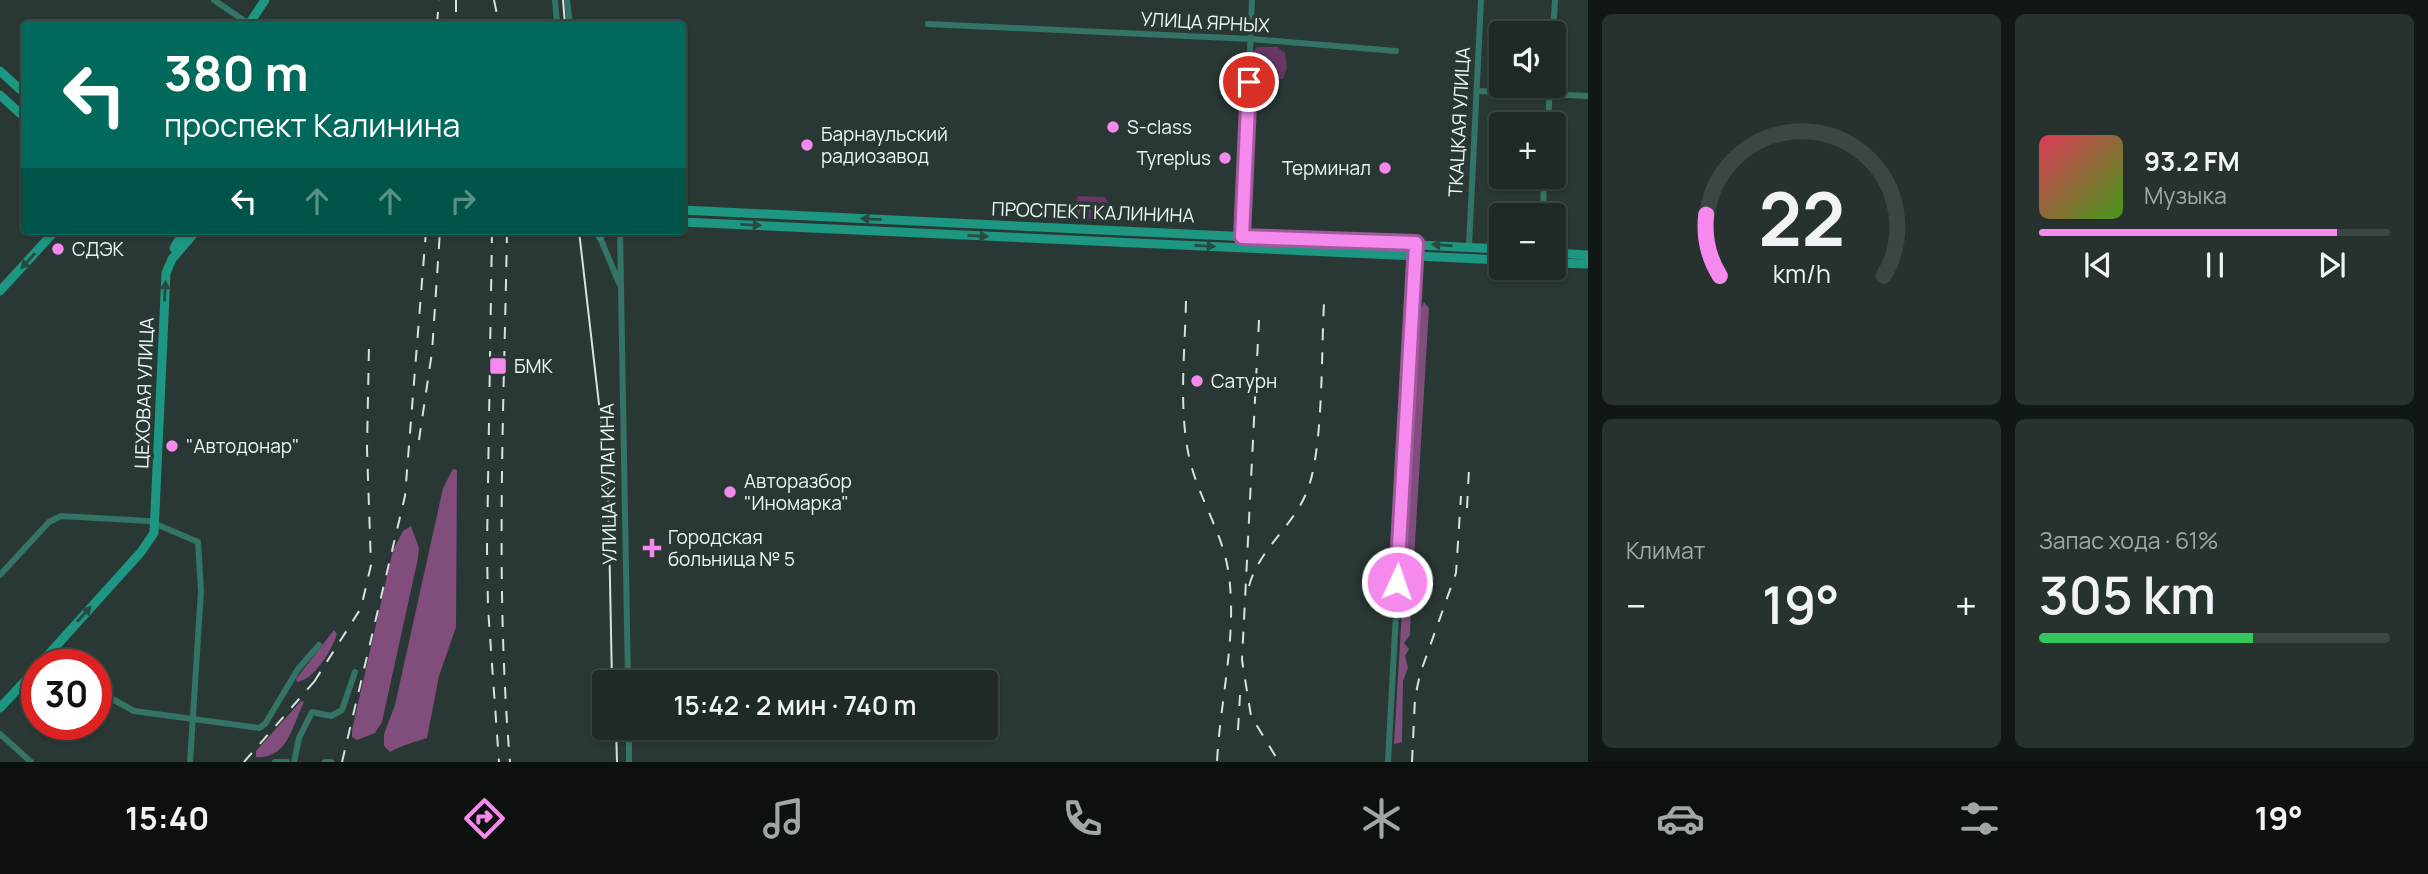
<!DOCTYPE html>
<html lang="ru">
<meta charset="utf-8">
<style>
body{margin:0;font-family:Manrope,sans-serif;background:#27322f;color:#f1f3f6;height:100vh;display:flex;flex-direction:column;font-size:26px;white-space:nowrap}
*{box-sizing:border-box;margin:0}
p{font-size:23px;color:#a1a7a7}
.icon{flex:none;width:38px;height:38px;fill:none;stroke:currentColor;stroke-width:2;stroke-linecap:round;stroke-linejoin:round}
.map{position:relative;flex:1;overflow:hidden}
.panel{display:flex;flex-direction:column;gap:14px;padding:14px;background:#111715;width:840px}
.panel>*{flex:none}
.banner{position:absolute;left:21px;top:21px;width:665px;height:214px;border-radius:7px;box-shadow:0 2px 5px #0004,0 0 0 2px #3c4644;background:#00695c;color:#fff;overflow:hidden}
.fabs{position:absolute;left:1489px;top:21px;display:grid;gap:14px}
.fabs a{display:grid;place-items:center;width:77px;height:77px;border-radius:7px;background:#1f2a27;box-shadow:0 2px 5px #0004,0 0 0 2px #3c4644;font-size:35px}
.speed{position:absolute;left:21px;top:649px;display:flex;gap:14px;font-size:35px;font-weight:700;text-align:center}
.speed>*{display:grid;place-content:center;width:91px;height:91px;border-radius:50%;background:#1f2a27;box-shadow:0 2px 5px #0004,0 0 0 2px #3c4644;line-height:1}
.speed .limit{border:10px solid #d22;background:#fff;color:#111}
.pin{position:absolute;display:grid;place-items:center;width:60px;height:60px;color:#fff;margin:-30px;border:4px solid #fff;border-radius:50%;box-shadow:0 2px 7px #0007}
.me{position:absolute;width:77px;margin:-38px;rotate:3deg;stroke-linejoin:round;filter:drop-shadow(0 0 5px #0008)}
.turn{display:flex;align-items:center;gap:24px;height:147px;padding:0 28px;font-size:32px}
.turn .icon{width:91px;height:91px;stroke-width:2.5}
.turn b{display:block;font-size:49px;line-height:60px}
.lanes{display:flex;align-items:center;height:66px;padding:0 28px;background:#0003;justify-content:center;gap:35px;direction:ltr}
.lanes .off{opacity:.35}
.big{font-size:52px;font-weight:600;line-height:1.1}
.panel .widget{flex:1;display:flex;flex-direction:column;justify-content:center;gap:10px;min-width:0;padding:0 24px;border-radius:10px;background:#27322f}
.panel .dial{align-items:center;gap:0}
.dial svg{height:182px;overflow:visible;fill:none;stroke:#3c4644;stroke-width:7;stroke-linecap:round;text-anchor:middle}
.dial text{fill:#f1f3f6;stroke:none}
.song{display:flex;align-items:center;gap:21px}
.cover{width:84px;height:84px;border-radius:10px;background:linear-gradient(135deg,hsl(350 70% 55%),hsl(100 70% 35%))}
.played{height:7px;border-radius:4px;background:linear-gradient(90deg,#f689ee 85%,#3c4644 85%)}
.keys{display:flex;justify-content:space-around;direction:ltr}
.heat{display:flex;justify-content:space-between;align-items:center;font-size:38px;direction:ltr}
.charge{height:10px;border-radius:5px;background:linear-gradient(90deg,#34c759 61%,#3c4644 0)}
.panel .tiles{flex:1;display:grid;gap:14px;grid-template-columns:repeat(2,1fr)}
.trip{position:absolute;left:592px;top:670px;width:406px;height:70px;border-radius:7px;background:#1f2a27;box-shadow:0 2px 5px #0004,0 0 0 2px #3c4644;font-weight:600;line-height:70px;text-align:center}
.menu{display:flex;height:112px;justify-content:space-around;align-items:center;background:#0c1110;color:#a1a7a7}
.menu .icon{width:49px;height:49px}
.menu .selected{color:#f689ee}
.menu b{font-size:32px;color:#f1f3f6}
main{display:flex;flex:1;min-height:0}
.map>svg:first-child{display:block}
.green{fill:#683765}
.forest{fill:#814d7d}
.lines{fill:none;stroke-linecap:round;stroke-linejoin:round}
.street{stroke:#347466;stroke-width:6}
.secondary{stroke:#1d9781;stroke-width:9}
.tram{stroke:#d7e1de;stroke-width:2}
.rail{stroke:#d7e1de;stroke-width:2;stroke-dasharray:12 12;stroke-linecap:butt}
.oneway{fill:#274b43}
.route-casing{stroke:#a0599b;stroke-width:18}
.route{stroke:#f689ee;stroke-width:12}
.poi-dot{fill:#f689ee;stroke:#293834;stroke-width:2.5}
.labels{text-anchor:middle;stroke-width:7;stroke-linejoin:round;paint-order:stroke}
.street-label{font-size:19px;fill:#ecf6f3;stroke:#293834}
.poi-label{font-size:19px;fill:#ecf6f3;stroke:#293834;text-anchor:start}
</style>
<main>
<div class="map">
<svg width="1588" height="762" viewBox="0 0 1588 762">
<rect width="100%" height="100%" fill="#293834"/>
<path class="green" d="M1257,47H1277L1285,53L1287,68L1283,79L1254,77V51Z
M1078,196L1105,197L1113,213L1112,220L1075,218L1073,208Z"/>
<path class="forest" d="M1424,302L1429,308L1414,559L1411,594L1405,597L1411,604L1410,635L1404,643L1409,649L1405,656L1408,668L1403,681L1402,742L1394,744L1420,311Z
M453,469L457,470L456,627L439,676L427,738C414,742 403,745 390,752L384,746V734L395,705L443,488Z
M411,526L419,548L418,558L382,722L375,733L357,740L352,737V730L393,550L403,531Z
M334,630L337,634C332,650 314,680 297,682L296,679Z
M301,701L304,702C293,723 288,760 256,757V751Z"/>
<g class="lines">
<path class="street" d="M214,0L249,24
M555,0L557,24
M567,0L570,24
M928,24L1251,39L1396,51
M1553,33L1555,0
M1477,91L1588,96
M1548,124L1550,86
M1543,215L1544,177
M620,231L628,682
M599,235L619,283
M1243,237L1252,0
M1469,246L1481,0
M0,575L49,522L61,516L149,521L198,542L201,591L190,762
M52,651L68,665
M96,690L134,711L259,728L265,724L298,669L319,645
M629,728V762
M0,734L31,762
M275,762H287
M294,762L299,738L312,712L331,716L342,710L355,672
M325,762H331
M1388,762L1416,243"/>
<path class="secondary" d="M249,24L265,0
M0,71L24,93
M0,95L24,117
M682,210L1502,249
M682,222L1502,260
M600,236L602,231
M174,248L184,231
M1554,253L1588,255
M1554,263L1588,264
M0,291L55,231
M39,665L141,552L154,533L166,273L172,259L196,231
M0,708L37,668"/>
<path class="tram" d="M563,0L565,24
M579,231L608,482L612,682
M616,728L617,762"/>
<path class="rail" d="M456,0V24
M494,0L499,24
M437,24L439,0
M492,231L487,547L488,608L499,762
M507,231C504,408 495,586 510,762
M1186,301C1185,353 1178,411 1190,461C1200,501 1224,535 1229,576C1237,637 1220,701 1217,762
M1259,320L1242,660L1251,716L1279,762
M419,440L432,352L440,231
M1467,508L1469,469
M1249,586C1259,550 1290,529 1305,496C1324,457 1321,352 1324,304
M314,682L361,608L371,565L367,449L369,344
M1238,730L1240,695
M244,762L320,675
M342,762L405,496L426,231
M1412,762L1415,698L1420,674L1456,573L1461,496"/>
</g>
<defs><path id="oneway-solid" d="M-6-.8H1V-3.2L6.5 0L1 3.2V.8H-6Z" transform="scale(1.75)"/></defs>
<g class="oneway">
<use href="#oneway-solid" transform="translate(871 219) rotate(-177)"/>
<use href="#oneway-solid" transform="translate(751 225) rotate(3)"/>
<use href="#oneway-solid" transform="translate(978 236) rotate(3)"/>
<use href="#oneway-solid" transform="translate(1442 245) rotate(-176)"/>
<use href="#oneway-solid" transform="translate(1205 246) rotate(3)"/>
<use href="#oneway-solid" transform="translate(28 261) rotate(132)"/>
<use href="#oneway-solid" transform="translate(165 291) rotate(-87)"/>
<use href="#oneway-solid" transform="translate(84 614) rotate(-48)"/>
</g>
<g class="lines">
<g class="route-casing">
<path id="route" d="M1249,82L1242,237L1416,243L1397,582"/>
</g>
<use href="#route" class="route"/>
</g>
<g class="poi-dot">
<circle cx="1113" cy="127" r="7"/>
<circle cx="807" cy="145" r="7"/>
<circle cx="1225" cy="158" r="7"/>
<circle cx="1385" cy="168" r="7"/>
<circle cx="58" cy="249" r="7"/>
<rect x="489" y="357" width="18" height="18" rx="3.5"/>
<circle cx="1197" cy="381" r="7"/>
<circle cx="172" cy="446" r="7"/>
<circle cx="730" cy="492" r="7"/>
<path d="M648.5 537.5h7v7h7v7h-7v7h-7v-7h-7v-7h7z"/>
</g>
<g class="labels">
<g class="street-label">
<text transform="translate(1205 22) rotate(3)" y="7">УЛИЦА ЯРНЫХ</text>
<text transform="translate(1459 122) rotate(-87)" y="7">ТКАЦКАЯ УЛИЦА</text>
<text transform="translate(1093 212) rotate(2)" y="7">ПРОСПЕКТ КАЛИНИНА</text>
<text transform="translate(144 393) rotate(-88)" y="7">ЦЕХОВАЯ УЛИЦА</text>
<text transform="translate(608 484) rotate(-91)" y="7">УЛИЦА КУЛАГИНА</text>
</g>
<g class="poi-label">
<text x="1127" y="134">S-class</text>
<text x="821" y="141">Барнаульский<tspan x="821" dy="22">радиозавод</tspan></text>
<text x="1211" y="165" text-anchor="end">Tyreplus</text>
<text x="1371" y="175" text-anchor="end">Терминал</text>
<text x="72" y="256">СДЭК</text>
<text x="514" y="373">БМК</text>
<text x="1211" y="388">Сатурн</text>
<text x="186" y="453">"Автодонар"</text>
<text x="744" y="488">Авторазбор<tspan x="744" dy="22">"Иномарка"</tspan></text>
<text x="668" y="544">Городская<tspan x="668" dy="22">больница № 5</tspan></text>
</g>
</g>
</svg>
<div class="fabs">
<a><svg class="icon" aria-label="sound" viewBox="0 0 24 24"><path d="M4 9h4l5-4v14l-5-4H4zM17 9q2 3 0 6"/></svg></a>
<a>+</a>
<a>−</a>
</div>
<div class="speed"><div class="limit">30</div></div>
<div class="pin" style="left:1249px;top:82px;background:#d93025"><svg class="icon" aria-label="arrive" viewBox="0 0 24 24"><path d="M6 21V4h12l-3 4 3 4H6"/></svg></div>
<svg class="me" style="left:1397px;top:582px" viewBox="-20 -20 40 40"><circle r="17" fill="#f689ee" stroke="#fff" stroke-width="3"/><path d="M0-11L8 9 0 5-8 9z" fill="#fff"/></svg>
<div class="trip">15:42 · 2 мин · 740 m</div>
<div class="banner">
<div class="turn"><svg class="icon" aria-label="left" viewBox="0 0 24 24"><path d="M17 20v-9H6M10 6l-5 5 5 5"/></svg><div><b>380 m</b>проспект Калинина</div></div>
<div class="lanes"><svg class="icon" aria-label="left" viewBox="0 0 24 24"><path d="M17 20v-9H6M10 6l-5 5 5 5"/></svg><svg class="icon off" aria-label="ahead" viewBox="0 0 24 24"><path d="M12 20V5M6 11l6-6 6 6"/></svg><svg class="icon off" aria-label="ahead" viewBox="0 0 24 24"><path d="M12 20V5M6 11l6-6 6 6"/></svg><svg class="icon off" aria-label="right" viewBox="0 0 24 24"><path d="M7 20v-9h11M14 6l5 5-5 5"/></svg></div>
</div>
</div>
<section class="panel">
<div class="tiles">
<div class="widget dial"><svg viewBox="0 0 100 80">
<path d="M14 69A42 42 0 1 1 86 69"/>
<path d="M14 69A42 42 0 0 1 8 42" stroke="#f689ee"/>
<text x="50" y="56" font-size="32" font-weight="700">22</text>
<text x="50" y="72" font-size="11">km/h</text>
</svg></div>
<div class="widget">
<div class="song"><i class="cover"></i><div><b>93.2 FM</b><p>Музыка</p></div></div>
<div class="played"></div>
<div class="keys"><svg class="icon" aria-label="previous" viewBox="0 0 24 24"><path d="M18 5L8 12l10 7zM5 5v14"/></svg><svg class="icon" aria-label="pause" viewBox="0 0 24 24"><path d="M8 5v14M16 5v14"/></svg><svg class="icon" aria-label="next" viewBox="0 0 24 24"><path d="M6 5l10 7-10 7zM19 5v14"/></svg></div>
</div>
<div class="widget"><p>Климат</p>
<div class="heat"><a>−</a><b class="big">19°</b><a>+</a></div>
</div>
<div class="widget"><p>Запас хода · 61%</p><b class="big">305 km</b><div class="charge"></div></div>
</div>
</section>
</main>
<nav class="menu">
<b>15:40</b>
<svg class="icon selected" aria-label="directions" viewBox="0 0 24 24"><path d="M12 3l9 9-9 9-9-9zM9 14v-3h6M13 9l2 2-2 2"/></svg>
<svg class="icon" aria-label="music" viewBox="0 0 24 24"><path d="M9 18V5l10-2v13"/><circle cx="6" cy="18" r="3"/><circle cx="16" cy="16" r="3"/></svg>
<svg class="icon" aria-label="phone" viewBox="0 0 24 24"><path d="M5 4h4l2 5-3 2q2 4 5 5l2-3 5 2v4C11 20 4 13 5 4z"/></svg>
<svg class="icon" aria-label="climate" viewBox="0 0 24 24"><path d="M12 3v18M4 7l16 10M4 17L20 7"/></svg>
<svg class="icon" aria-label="car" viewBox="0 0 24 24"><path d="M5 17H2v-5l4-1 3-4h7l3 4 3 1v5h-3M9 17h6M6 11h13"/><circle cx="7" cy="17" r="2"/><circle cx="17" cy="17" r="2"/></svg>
<svg class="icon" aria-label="filters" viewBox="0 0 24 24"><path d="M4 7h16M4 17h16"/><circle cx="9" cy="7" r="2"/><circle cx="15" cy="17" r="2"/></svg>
<b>19°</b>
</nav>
